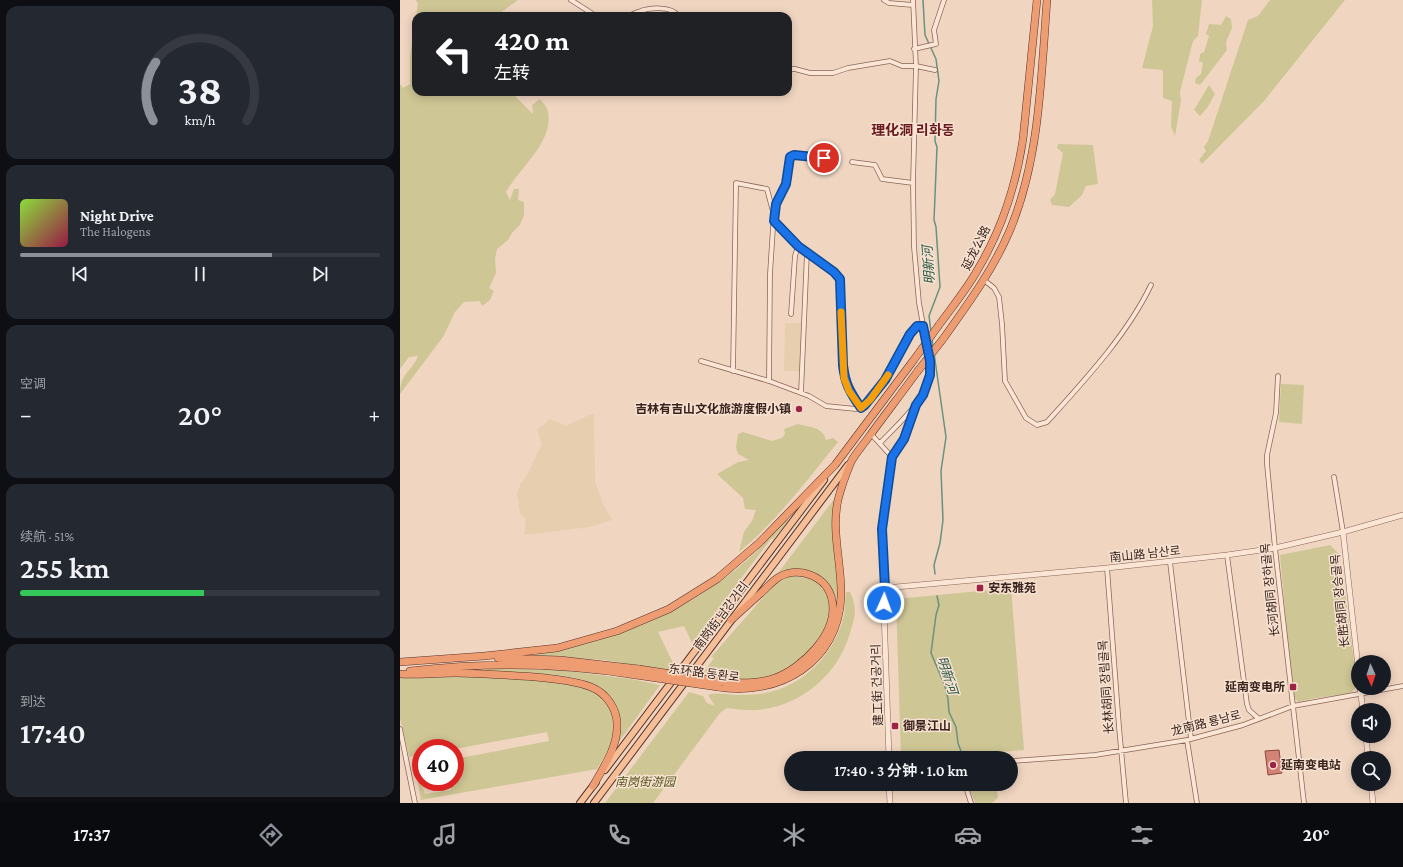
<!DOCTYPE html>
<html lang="zh">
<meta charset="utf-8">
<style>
body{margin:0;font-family:"Crimson Pro","Noto Sans SC","Noto Sans KR",serif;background:#242831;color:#f1f3f6;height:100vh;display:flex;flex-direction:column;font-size:15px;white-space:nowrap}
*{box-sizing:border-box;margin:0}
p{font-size:13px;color:#9ea1a6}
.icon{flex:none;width:22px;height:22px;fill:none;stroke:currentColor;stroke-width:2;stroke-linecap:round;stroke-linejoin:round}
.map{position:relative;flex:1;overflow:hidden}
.details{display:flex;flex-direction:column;gap:6px;padding:6px;background:#0d0f14;width:400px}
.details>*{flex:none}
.hud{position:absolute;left:12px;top:12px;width:380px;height:84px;border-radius:12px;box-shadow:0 2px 10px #0003;background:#202124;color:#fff;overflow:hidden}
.needle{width:26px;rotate:177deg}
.buttons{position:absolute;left:951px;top:655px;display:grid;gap:8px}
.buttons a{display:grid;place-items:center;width:40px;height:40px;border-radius:50%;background:#171b24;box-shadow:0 2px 10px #0003;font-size:20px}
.speed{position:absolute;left:12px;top:739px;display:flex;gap:8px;font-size:20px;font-weight:700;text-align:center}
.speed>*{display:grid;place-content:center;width:52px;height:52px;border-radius:50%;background:#171b24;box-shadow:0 2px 10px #0003;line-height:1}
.speed .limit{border:6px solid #d22;background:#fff;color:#111}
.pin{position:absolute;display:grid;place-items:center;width:34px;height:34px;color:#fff;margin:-17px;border:2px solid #fff;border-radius:50%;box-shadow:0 1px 4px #0007}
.me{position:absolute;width:44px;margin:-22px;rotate:2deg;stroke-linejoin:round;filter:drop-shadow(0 0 3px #0008)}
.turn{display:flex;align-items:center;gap:14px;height:84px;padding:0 16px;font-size:18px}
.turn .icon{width:52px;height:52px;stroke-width:2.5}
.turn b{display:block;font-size:28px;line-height:34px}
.big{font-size:30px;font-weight:600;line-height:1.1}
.details .card{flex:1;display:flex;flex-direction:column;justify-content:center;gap:6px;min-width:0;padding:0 14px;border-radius:12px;background:#242831}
.details .dial{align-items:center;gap:0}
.dial svg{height:104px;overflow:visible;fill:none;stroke:#363941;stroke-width:7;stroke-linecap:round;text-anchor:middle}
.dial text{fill:#f1f3f6;stroke:none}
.song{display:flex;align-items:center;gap:12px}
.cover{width:48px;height:48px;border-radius:6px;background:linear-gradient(135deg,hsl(90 70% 55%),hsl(340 70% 35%))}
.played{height:4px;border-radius:2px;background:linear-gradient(90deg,#8c9099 70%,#363941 70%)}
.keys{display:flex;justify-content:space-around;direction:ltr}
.heat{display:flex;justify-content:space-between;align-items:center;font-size:22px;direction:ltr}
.charge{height:6px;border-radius:3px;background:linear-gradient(90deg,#34c759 51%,#363941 0)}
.trip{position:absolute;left:384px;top:751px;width:234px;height:40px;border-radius:20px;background:#171b24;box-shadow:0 2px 10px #0003;font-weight:600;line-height:40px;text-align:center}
.menu{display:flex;height:64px;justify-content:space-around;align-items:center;background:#090b0e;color:#9ea1a6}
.menu .icon{width:28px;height:28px}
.menu .active{color:#8c9099}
.menu b{font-size:18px;color:#f1f3f6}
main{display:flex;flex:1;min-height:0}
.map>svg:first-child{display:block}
.farmland{fill:#e6ceae}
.green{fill:#cfc695}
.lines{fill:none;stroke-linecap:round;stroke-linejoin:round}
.stream{stroke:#6a917d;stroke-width:1.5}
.building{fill:#d18375;stroke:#8c463c}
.minor-casing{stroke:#8b6558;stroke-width:5.5}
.tertiary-casing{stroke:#8b6558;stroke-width:6}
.primary-casing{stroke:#59352c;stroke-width:8}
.trunk-casing{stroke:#59352c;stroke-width:8}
.minor{stroke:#fbe5d5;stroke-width:4}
.tertiary{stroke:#fbe5d5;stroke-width:5}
.primary{stroke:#f6bf97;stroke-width:6}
.trunk{stroke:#ee9c72;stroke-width:7}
.trunk-bridge-casing{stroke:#59352c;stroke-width:8;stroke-linecap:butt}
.trunk-bridge{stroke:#ee9c72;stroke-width:7}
.route-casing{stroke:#114b97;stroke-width:10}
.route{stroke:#1a73e8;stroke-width:7}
.slow{stroke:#f59e0b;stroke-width:7}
.poi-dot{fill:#9d2446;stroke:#f7e2d1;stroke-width:1.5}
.labels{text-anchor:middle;stroke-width:3;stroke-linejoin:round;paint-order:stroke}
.street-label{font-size:12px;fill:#3a231d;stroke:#f7e2d1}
.poi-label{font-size:12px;font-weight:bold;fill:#3a231d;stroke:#f7e2d1;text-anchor:start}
.park-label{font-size:12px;font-style:italic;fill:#585722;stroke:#f7e2d1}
.water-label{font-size:13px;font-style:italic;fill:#2b5b4b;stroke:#f7e2d1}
.quarter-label{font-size:14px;font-weight:bold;fill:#691a1e;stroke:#f7e2d1}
</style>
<main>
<section class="details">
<div class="card dial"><svg viewBox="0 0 100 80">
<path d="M14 69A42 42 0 1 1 86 69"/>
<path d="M14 69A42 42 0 0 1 16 24" stroke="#8c9099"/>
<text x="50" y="56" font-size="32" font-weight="700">38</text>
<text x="50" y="72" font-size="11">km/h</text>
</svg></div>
<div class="card">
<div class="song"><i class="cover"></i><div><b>Night Drive</b><p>The Halogens</p></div></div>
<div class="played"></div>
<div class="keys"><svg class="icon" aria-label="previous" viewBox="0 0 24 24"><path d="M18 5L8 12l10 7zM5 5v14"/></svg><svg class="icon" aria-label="pause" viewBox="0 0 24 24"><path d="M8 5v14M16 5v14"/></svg><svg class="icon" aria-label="next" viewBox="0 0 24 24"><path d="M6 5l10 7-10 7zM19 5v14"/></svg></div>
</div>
<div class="card"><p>空调</p>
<div class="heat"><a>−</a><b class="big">20°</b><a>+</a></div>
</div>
<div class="card"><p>续航 · 51%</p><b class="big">255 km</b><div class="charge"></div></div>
<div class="card"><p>到达</p><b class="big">17:40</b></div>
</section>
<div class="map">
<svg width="1003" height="803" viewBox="0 0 1003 803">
<rect width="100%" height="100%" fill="#f0d6c1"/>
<path class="farmland" d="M385,323H403L401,371H384Z
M194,413L195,482L204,506L212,520L190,527L124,535L126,519L120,513L117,493L121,483L125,479L142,444L137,430L150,419L166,426Z"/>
<path class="green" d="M15,0H118L96,16H16V92H118L115,96L133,114L132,105L140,99C143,103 148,108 148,112C154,142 119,168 106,192L110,200L114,189H119L118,200L124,202V215L120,225L112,233L108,240L97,249L95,259L96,273L89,288L94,291L90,300L82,306L80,301L64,302L55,312L43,337L0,394C0,373 11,373 18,356L9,357L0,369V84L3,88L10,84V56L18,3Z
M752,0H802L798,36L793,41L780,92L781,100L775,136L771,126L772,101L763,98V70L742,68L753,26Z
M870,0H945L864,101L802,164L799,160L806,151L804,147L808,141L848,20L858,16Z
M826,16L831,19L832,28L826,42L827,50L800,85L795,83L796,78L801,74L803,62H799L800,54L804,52L809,36L806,34L809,24L821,25Z
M809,85L815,94L807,108L800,116L794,110Z
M658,144L693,145L698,184L686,186L682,195L669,207L652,205L650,200L655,194L663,153L657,148Z
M881,384L904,385L902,424L879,422Z
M398,424C409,427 423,427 426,440L433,438L438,442C407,480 378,520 339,552L344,532L352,521L356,510L345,509L343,498L317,474L338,462L349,460L338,454L336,447L338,434L343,432L372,441L382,438L385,434L384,429Z
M435,498C429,531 438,564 439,597L435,598L429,585L422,578L378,573Z
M388,518V521L373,539H371L292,643L284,626L258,632L276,669L274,671L204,660L138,656L136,654C213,642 286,613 346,561C361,548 374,532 388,518Z
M930,545L938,553L942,590L945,592L957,686L951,693L911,699L899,702L893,698L880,555Z
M398,576C403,576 409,577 413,579C420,583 425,590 428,598C437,629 404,664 377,674C352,683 327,679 301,676L314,658L311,657L375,584L389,577Z
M611,588L624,750L527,758H501L496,599Z
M446,592H450C458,609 455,616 450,633C438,675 401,706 357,710C347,711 337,709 327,708L320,713L253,803H205L289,692L303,696L307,703L315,706L308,695C317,692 325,694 335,695C343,695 351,695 359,694C401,689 434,656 444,616C445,609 445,600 446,592Z
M87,669L160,670L231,679L260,685L218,743C222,730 222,720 216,708C203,678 171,676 142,674C124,673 105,672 87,671L86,670Z
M44,676C74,676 104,677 133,680C147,682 162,681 176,684C208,691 220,718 209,748C206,755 201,762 197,769L21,800L15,768L20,769L21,782L25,794L51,790L50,782H55V759L149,741L147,732L55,749L21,748V755L9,757L0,718V678Z
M568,784H596L598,798L592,803H575Z"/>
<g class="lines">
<path class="stream" d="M523,0L525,35L536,59L539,81L536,99L535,141L537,147L534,220L536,227L540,287L529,316L531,332
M532,339L533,347
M534,353L546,437L541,471L543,520L540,543L534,565L535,574
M537,596L539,605L536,615L531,653L545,686L548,699L549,712L556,727L558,743L563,757"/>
</g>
<path class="building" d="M879,750L882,773L868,775L865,751Z"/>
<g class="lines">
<g class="minor-casing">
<path id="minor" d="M171,0L196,16
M484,0L489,3L513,5
M226,16C231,16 234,13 238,12C248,8 272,5 278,16
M514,49L536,44L534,30L544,0
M388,69H395L410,73H433L448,68L490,61L502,66H516L535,70
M452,162L475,165L482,179L513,183
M374,221L398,246L435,272L440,279L444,378L449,391L461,408
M584,280L594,288L599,297L602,324L605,381L626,418L637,425L647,422C684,381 727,335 751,285
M391,314L395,256L398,246
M301,361L369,381L409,396L426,406L456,409L465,405L485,380L502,347L514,328L523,326
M333,371L336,183L367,189L372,208L374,212
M878,376L876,413L867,455V464L875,548L904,803
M369,381L370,274L374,212L376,204L386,184L390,157L394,155L424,157
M401,393L407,252
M471,434L492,457
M480,443C501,421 527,400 531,368L519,303L514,247L513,183L516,66L513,0
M934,477L943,532
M827,555L847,704L849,710L859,719
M770,562L791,739
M707,568L719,727L726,803
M485,588L482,529L492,457L504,439L515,407
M0,729L15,803
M787,740L797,803
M611,761L695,755L787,740L843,725L893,706L1003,686
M565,784L571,803"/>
</g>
<g class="tertiary-casing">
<path id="tertiary" d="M943,532L958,667
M960,688L963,710
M966,736L968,758
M489,758L484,610L485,588L707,568L827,555L875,548L943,532L1003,515
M489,784L490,803
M971,784L973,803"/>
</g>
<g class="primary-casing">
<path id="primary" d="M205,770L424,480
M180,803L196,782
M194,803L448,465"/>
</g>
<g class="trunk-casing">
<path id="trunk" d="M539,325C552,307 567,289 578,269C602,229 616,185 623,139L637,0
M543,339C568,304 593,270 610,230C640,158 641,77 647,0
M98,658L160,660L239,669
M0,662L84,656L157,648L217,631L269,609L317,579L359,543L435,465L513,361
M10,671C85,662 161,663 236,675
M0,674C18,675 37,673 55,673C85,674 116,675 146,678C161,680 177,681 191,687C206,693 217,708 217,725C218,747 203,768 193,786
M323,682C339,683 359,684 375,678C402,668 439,633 432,600C427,576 400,566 379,577C372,581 367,588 361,593C351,602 341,611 331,620
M318,687C378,697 439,663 441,596C442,564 431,532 438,500C441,488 446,474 451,462C455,454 463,445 468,438C484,416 501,394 517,372"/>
</g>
<use href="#minor" class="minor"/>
<use href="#tertiary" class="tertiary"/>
<use href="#primary" class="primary"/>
<use href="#trunk" class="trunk"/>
<g class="trunk-bridge-casing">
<path id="trunk-bridge" d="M513,361L539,325
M517,372L543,339
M239,669L323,682
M236,675L318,687"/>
</g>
<use href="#trunk-bridge" class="trunk-bridge"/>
</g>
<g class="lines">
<g class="route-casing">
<path id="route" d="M424,158L394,155L390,157L386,184L376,204L374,221L398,246L434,272L440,279L443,365C445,384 450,392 461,408L465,405L485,380L510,334L517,326H523L530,361V375L523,395L516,405L504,439L492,457L482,529L485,588L484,603"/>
</g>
<use href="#route" class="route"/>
<path class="slow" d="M441,312L444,378L449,391L461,408L470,400L488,375"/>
</g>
<g class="poi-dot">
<circle cx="399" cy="409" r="4"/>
<rect x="576" y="584" width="8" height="8" rx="2"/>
<rect x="889" y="683" width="8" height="8" rx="2"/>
<rect x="491" y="722" width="8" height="8" rx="2"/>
<circle cx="873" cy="765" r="4"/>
</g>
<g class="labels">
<g class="street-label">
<text transform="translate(576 248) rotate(-63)" y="4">延龙公路</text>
<text transform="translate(745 554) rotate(-6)" y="4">南山路 남산로</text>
<text transform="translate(870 590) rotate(-96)" y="4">长河胡同 장하골목</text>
<text transform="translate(940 601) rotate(-96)" y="4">长胜胡同 장승골목</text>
<text transform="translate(321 616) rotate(-53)" y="4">南岗街 남강거리</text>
<text transform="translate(304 673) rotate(7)" y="4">东环路 동환로</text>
<text transform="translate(477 685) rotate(-92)" y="4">建工街 건공거리</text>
<text transform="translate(706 687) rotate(-94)" y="4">长林胡同 장림골목</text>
<text transform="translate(806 723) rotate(-14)" y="4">龙南路 룡남로</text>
</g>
<g class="poi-label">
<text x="391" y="413" text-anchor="end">吉林有吉山文化旅游度假小镇</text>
<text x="588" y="592">安东雅苑</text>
<text x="885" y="691" text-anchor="end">延南变电所</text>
<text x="503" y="730">御景江山</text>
<text x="881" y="769">延南变电站</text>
</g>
<g class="park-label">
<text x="245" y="786">南岗街游园</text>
</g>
<g class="water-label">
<text transform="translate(528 265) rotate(-94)" y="5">明新河</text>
<text transform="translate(548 675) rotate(72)" y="5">明新河</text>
</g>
<g class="quarter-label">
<text x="513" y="135">理化洞 리화동</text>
</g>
</g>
</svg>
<div class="buttons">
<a><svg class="needle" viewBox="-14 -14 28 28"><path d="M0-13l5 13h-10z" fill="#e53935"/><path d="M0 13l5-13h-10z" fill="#9ea1a6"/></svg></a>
<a><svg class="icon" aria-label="sound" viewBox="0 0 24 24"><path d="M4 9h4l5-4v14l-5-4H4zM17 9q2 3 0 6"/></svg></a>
<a><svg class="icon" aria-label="search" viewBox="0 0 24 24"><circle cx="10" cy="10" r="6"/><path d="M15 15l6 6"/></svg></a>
</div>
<div class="speed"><div class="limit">40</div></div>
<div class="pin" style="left:424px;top:158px;background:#d93025"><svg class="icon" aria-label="arrive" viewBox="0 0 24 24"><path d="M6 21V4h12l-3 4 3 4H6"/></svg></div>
<svg class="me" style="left:484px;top:603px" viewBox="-20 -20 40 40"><circle r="17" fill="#1a73e8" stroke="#fff" stroke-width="3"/><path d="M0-11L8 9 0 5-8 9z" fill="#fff"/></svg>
<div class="trip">17:40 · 3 分钟 · 1.0 km</div>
<div class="hud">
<div class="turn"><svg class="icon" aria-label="left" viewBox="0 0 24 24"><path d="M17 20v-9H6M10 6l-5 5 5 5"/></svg><div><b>420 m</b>左转</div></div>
</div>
</div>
</main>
<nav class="menu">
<b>17:37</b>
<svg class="icon active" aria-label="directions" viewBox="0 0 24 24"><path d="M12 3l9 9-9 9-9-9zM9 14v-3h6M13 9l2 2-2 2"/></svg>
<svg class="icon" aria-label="music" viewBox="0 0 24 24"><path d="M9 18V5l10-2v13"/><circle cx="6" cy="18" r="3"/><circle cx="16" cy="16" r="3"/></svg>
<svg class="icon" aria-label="phone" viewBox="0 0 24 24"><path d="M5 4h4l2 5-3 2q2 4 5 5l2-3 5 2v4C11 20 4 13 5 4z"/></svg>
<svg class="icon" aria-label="climate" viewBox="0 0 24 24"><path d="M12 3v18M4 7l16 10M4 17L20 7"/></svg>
<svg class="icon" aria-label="car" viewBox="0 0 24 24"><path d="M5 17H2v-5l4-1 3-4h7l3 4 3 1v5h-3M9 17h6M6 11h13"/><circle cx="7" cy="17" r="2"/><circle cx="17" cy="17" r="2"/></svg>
<svg class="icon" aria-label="filters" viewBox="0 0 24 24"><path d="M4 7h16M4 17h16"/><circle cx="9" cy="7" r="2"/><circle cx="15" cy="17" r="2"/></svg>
<b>20°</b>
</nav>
